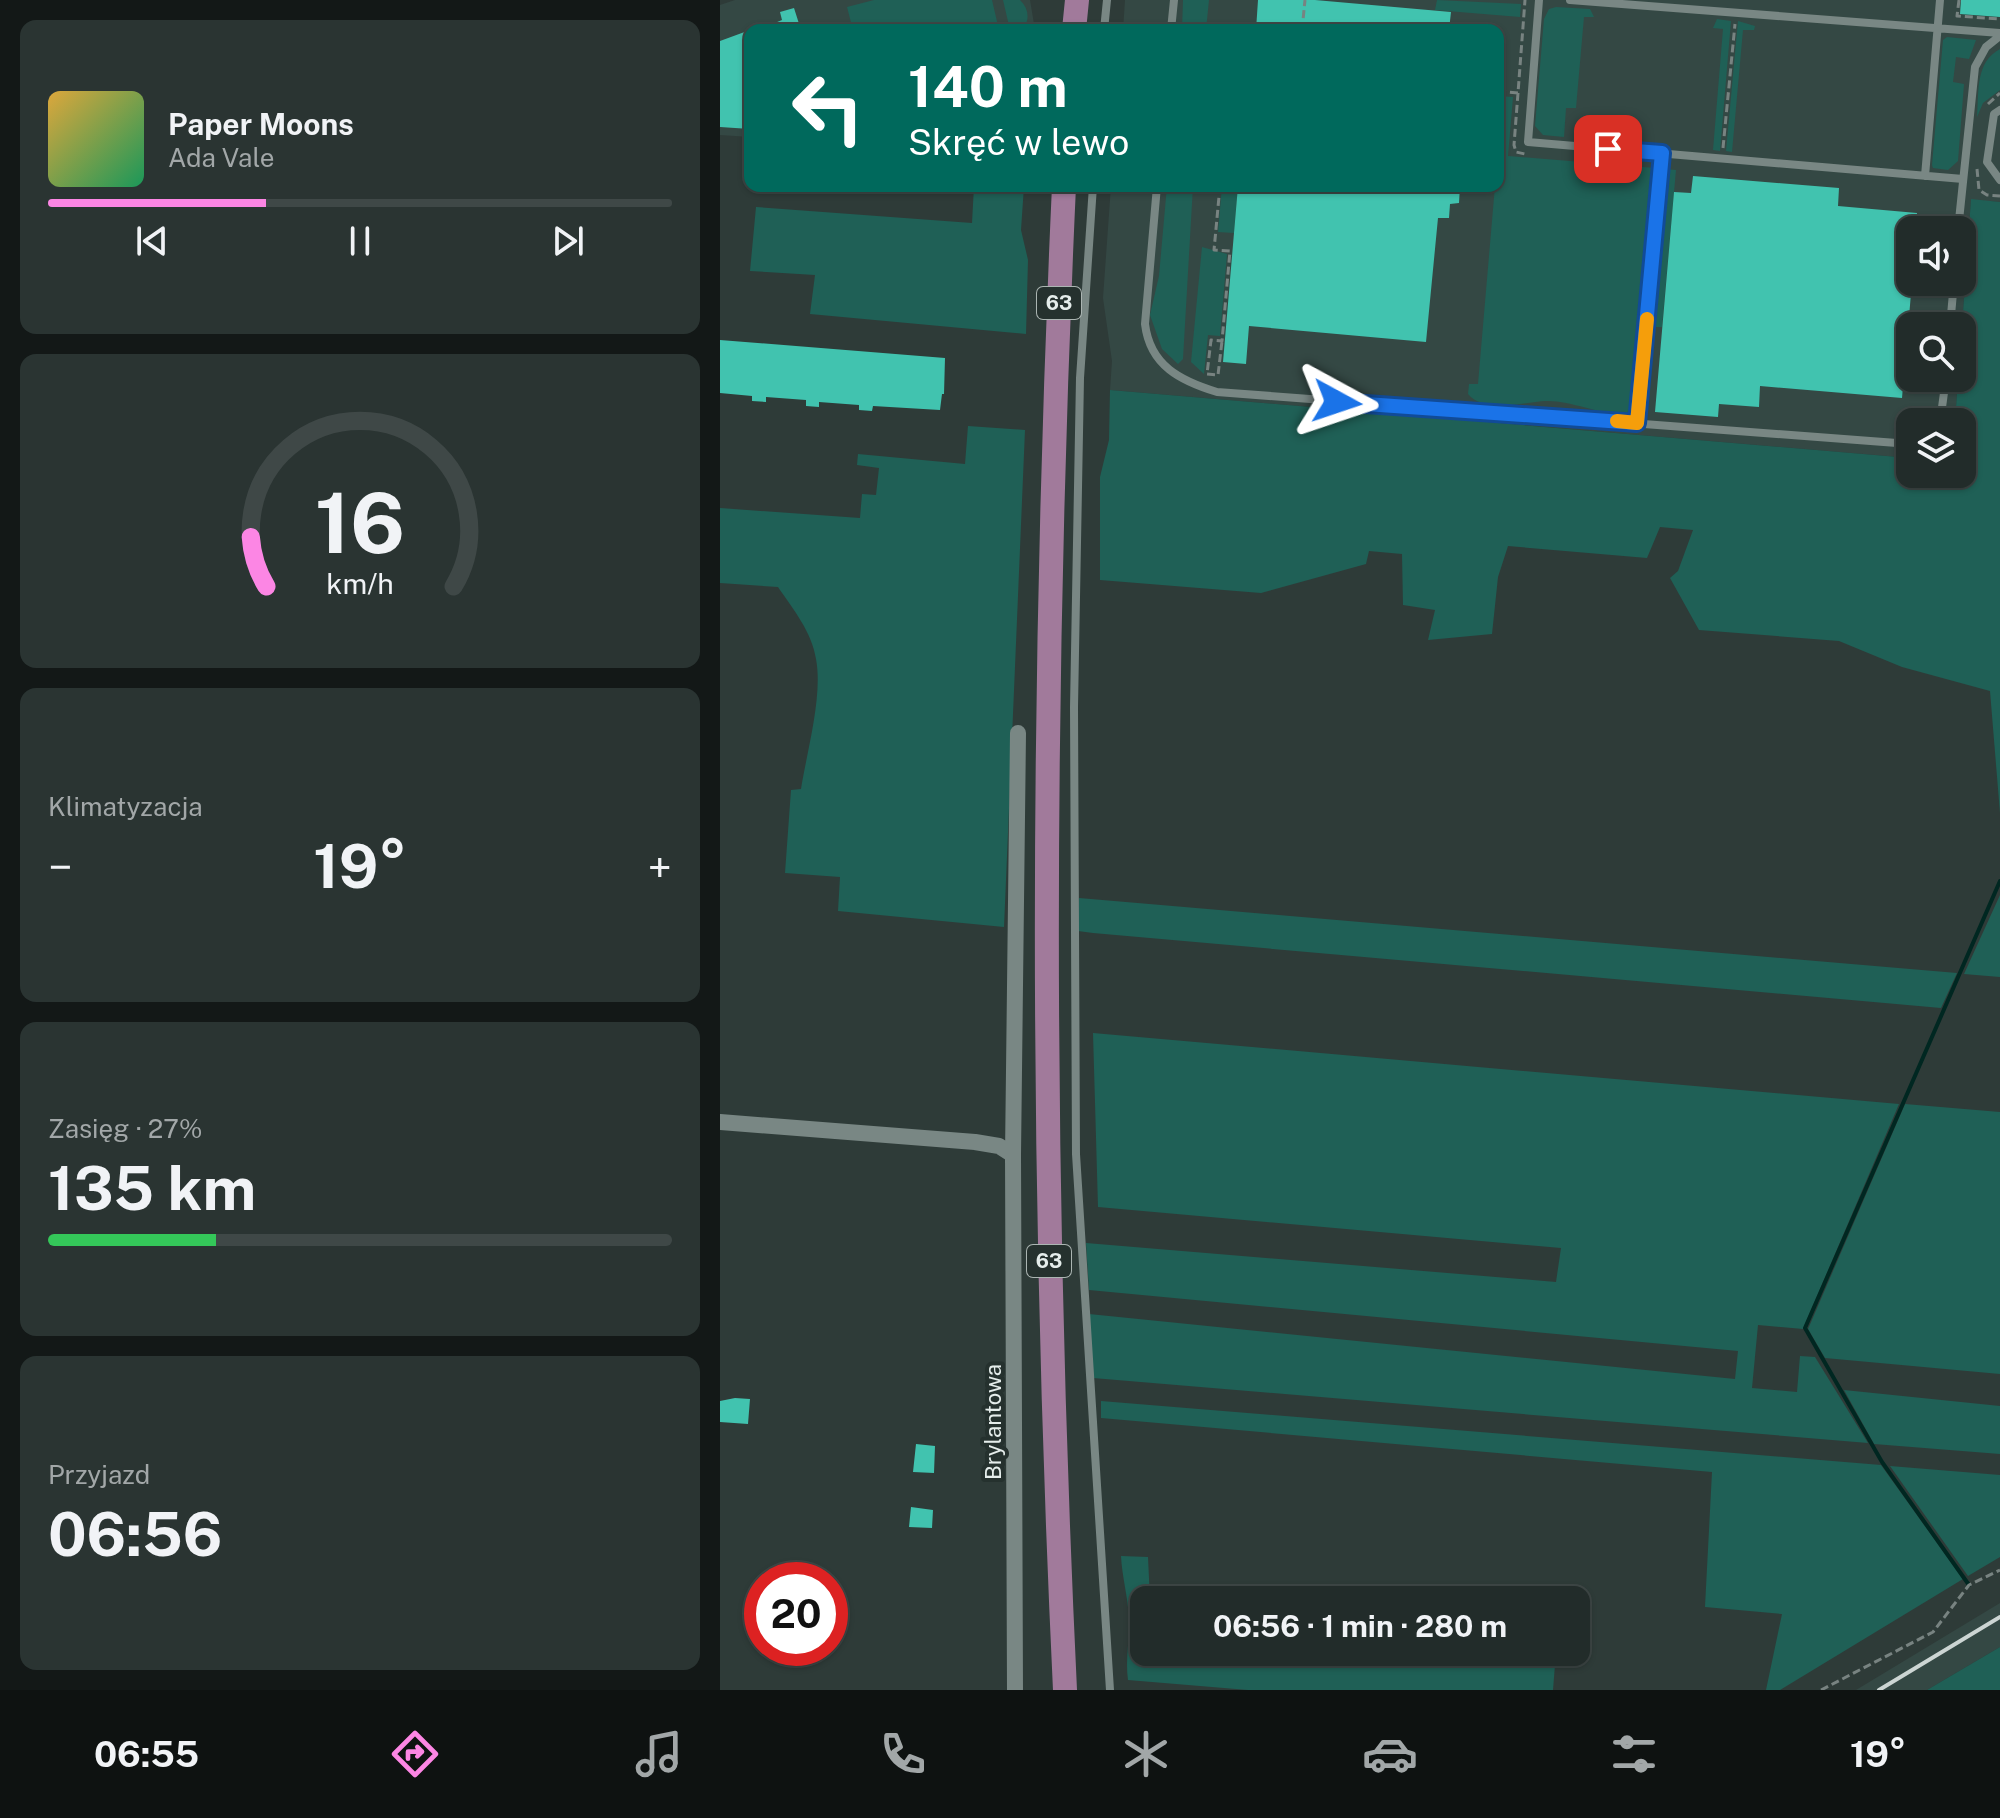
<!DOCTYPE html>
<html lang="pl">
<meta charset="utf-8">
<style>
body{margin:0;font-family:"Public Sans",sans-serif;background:#2a3432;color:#f1f3f6;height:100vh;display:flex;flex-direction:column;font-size:30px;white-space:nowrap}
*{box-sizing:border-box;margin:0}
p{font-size:26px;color:#a2a7a8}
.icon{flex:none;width:44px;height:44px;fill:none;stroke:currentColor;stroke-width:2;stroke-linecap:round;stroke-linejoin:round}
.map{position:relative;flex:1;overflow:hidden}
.panel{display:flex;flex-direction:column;gap:20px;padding:20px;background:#131817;width:720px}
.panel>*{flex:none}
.top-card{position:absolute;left:24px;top:24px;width:760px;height:168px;border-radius:16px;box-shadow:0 2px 6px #0004,0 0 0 2px #3f4847;background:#00695c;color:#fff;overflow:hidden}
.fabs{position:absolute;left:1176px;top:216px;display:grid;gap:16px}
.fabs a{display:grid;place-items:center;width:80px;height:80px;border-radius:16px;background:#222c2a;box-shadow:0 2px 6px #0004,0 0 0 2px #3f4847;font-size:40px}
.speed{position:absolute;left:24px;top:1562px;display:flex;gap:16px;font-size:40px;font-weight:700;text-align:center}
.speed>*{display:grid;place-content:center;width:104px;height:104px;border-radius:50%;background:#222c2a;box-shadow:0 2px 6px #0004,0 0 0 2px #3f4847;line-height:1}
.speed .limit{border:12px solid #d22;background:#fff;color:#111}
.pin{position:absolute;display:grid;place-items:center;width:68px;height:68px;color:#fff;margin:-34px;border-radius:16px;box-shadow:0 4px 12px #0006}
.me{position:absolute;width:88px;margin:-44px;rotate:95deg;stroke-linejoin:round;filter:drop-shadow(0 0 6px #0008)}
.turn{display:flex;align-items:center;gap:28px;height:168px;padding:0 32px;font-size:36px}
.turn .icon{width:104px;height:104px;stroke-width:2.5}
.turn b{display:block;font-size:56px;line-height:68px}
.big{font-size:60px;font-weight:700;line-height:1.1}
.panel .widget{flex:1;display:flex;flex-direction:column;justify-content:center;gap:12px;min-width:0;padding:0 28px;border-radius:16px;background:#2a3432}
.panel .dial{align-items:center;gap:0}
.dial svg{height:208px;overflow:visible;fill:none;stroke:#3f4847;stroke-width:7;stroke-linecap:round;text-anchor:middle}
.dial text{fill:#f1f3f6;stroke:none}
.song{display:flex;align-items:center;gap:24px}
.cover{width:96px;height:96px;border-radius:12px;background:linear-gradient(135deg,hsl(40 70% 55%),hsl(150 70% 35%))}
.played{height:8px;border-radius:4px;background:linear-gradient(90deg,#fc86e4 35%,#3f4847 35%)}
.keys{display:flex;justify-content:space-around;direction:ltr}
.heat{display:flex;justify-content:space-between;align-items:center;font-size:44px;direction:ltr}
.charge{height:12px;border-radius:6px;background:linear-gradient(90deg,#34c759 27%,#3f4847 0)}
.trip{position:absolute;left:410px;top:1586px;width:460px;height:80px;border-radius:16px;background:#222c2a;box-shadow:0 2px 6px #0004,0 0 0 2px #3f4847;font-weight:700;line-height:80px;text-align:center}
.tabs{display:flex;height:128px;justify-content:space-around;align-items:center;background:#0e1211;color:#a2a7a8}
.tabs .icon{width:56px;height:56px}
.tabs .selected{color:#fc86e4}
.tabs b{font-size:36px;color:#f1f3f6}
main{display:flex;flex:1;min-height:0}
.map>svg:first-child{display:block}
.built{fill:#344844;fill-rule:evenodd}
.green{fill:#1f6056}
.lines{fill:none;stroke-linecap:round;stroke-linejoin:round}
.stream{stroke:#002721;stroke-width:4}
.building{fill:#41c3af}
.path{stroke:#788381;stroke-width:3;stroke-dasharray:8 4;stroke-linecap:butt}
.lane{stroke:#798784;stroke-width:8}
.street{stroke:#798784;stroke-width:16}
.primary{stroke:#a17a9b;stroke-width:24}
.rail{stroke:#ccd5d3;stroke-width:4}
.route-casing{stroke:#114b97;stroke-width:20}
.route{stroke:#1a73e8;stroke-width:14}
.slow{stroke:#f59e0b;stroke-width:14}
.labels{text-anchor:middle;stroke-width:8;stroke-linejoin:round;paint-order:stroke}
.shield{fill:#25312e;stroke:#abb5b2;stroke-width:2}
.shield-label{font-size:20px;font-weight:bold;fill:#e5edeb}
.street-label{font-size:22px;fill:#e5edeb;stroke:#25312e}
</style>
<main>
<section class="panel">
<div class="widget">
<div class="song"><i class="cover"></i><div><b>Paper Moons</b><p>Ada Vale</p></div></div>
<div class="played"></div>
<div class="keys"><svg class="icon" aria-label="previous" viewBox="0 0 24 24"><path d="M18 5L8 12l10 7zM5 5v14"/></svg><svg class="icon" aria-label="pause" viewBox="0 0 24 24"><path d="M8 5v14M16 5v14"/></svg><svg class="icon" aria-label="next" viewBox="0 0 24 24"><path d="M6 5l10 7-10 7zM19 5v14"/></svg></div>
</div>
<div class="widget dial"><svg viewBox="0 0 100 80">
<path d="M14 69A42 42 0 1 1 86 69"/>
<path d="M14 69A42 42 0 0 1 8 50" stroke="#fc86e4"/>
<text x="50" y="56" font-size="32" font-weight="700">16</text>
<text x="50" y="72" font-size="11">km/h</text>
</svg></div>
<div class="widget"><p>Klimatyzacja</p>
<div class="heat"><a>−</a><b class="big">19°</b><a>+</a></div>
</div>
<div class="widget"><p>Zasięg · 27%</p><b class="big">135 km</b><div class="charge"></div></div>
<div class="widget"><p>Przyjazd</p><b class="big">06:56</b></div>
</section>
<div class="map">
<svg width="1280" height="1690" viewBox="0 0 1280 1690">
<rect width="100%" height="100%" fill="#2e3b38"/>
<path class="built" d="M15,0H310L315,30H30V137L0,135V5Z
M405,0H1280V202L1251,200L1242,326H1190V378H1238L1235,422H1190V458L390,390L392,361L383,298L391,186H778V30H403ZM1190,230H1242V282H1190Z
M1280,1603V1647L1207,1690H1136Z"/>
<path class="green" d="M154,0H272L279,30H133L127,7Z
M283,0H300C309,9 310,19 303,30H290Z
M463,0H489L486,30H462Z
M717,0L801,4L800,17L715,10Z
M836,7L870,9L874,17H864L856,108H846L844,137L823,135L815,126L824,19L829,9Z
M997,19L1011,21L1000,151L993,150L1003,29L993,28Z
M1018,21L1035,26L1034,30H1023L1012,152L1006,151Z
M1227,37L1256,40L1249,59L1236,57L1233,82L1244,84L1238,161L1228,170L1213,168L1212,165L1223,40Z
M1280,49V90L1263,103L1257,117C1259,92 1255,62 1280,49Z
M778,96L793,97L788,156L935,168L915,404L911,413C889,419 853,400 826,401C804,402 764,414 748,394L749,384H758L775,186H778L782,101L778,100Z
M944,169L956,170L942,327H931Z
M254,186H304L301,230L308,260L306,334L90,314L95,275L30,271L36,207L252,223Z
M447,186H473L463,359L458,364L442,349L430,315L439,276Z
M502,186H518L514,233L498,232Z
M1251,199L1280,202V813L1270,691L1182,667L1119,641L979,630L950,578L958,571L973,530L940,527L927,558L788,546L778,577L772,634L708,640L715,610L683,605L682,554L649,551L646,564L541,593L380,580V477L389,440L390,390L1190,458V474H1242V422H1235L1238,378H1242V326Z
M482,247L507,254L500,336L488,335L484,374L471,362Z
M248,426L305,430L284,927L118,911L120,877L65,873L71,790L81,789C87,751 103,696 96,659C92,632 73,609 58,587L0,583V508L140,518L142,494L156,495L159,468L137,465L138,454L245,464Z
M1280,895V977L1244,974Z
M359,898L1237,973L1221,1008L373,933L358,931Z
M373,1033L1179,1104L1083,1329L1038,1325L1032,1388L1077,1392L1080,1356L1095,1357L1148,1443L373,1378L369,1314L1015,1379L1018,1351L369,1290L366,1243L836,1282L841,1248L378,1207Z
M1185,1104L1280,1112V1374L1105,1358L1088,1329Z
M1124,1390L1280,1406V1454L1154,1444Z
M381,1401L1161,1465L1243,1579L1060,1690H1046L1062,1614L985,1607L992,1472L381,1418Z
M1170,1466L1280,1475V1557L1248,1576Z
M401,1556L428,1557L430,1600H424V1652H836L833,1690H528L408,1680C405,1658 410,1640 409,1618C408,1597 402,1577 401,1556Z
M1280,1647V1690H1207Z"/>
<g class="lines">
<path class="stream" d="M1249,1585L1162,1462L1085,1328L1280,881"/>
</g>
<path class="building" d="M538,0H595L731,12L729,30H536Z
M1241,0H1280V17L1240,14Z
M74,8L81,30H38L62,20L60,12Z
M30,30V129L0,127V41Z
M973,176L1119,188L1118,206L1197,213L1196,230H1190L1192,282L1182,398L1040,386L1039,407L999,404L998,417L935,412L954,192L971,193Z
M518,186H740L739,203L730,204L729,218H718L706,342L529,326L526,364L503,362Z
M0,340L225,358L224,394H222L220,410L153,406L152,411L139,410V405L99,402V407L86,406V400L46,397V402L32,401V396L0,393Z
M15,1398L30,1399L28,1424L0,1422V1401Z
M196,1444L215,1446L214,1473L193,1472Z
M191,1507L213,1510L212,1528L189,1527Z"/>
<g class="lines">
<path class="path" d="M1239,0L1237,16L1280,19
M582,30L585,0
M778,91L798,93L805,0
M798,93L794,145L796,152L805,154
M1268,104L1280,93
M1003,148L1015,24
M1257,169L1259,190L1267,195L1280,196
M500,186L494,250L510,251L502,341L491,340L487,374L498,375L502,341
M1101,1690L1213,1632L1249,1585L1280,1570"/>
<path class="lane" d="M819,0L808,142L1243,179
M850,0L1280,33
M384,30L387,0
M451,30L454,0
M1280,110L1274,114L1267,162L1280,180
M1205,176L1220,0
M373,186L360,378L354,707L356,1154L390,1690
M437,186L425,324C430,366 461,381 497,392L1190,444
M1238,230L1255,67L1266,47L1280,36
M1230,326L1234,282
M1220,422L1226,378
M917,423L942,153"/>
<path class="street" d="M0,1122L255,1142L279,1146L293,1155L295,1690
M293,1155L298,733"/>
<path class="primary" d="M354,30L357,0
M344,186C321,687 321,1189 345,1690"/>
<path class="rail" d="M1159,1690L1280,1617"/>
</g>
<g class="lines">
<g class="route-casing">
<path id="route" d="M617,402L917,423L942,153L888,149"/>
</g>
<use href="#route" class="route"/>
<path class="slow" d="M897,421L917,423L927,319"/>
</g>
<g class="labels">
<g class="shield">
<rect x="317" y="287" width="44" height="32" rx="6"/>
<rect x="307" y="1245" width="44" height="32" rx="6"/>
</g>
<g class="shield-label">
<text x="339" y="310">63</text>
<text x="329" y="1268">63</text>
</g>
<g class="street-label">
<text transform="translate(273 1422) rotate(-90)" y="8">Brylantowa</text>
</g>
</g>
</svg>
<div class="fabs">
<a><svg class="icon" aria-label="sound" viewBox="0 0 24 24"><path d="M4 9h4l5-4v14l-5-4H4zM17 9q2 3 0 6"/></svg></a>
<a><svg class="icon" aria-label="search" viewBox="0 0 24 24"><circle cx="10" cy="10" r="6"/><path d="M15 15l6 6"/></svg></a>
<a><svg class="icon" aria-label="layers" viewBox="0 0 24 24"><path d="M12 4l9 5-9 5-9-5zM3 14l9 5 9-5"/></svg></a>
</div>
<div class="speed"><div class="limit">20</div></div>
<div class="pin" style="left:888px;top:149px;background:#d93025"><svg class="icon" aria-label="arrive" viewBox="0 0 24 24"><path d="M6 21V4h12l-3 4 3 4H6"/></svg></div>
<svg class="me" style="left:617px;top:402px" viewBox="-20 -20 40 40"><path d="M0-17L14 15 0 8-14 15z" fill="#1a73e8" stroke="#fff" stroke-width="4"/></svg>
<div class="trip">06:56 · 1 min · 280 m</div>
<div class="top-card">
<div class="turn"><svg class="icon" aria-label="left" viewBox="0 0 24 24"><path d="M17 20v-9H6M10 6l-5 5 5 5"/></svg><div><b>140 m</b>Skręć w lewo</div></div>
</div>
</div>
</main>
<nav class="tabs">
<b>06:55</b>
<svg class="icon selected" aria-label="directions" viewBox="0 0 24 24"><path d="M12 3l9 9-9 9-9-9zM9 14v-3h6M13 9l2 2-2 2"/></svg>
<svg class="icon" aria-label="music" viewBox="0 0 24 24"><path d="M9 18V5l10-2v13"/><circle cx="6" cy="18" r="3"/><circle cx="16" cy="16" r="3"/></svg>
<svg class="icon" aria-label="phone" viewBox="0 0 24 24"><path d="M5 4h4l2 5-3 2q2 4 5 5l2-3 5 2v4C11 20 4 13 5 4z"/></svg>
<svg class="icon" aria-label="climate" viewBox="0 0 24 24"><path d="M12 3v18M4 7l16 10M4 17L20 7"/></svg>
<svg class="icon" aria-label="car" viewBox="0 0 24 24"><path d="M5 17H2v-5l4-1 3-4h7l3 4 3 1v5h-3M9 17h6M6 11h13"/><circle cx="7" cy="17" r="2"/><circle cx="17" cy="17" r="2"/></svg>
<svg class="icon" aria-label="filters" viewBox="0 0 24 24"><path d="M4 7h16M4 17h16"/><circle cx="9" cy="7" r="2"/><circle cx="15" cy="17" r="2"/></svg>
<b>19°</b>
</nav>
